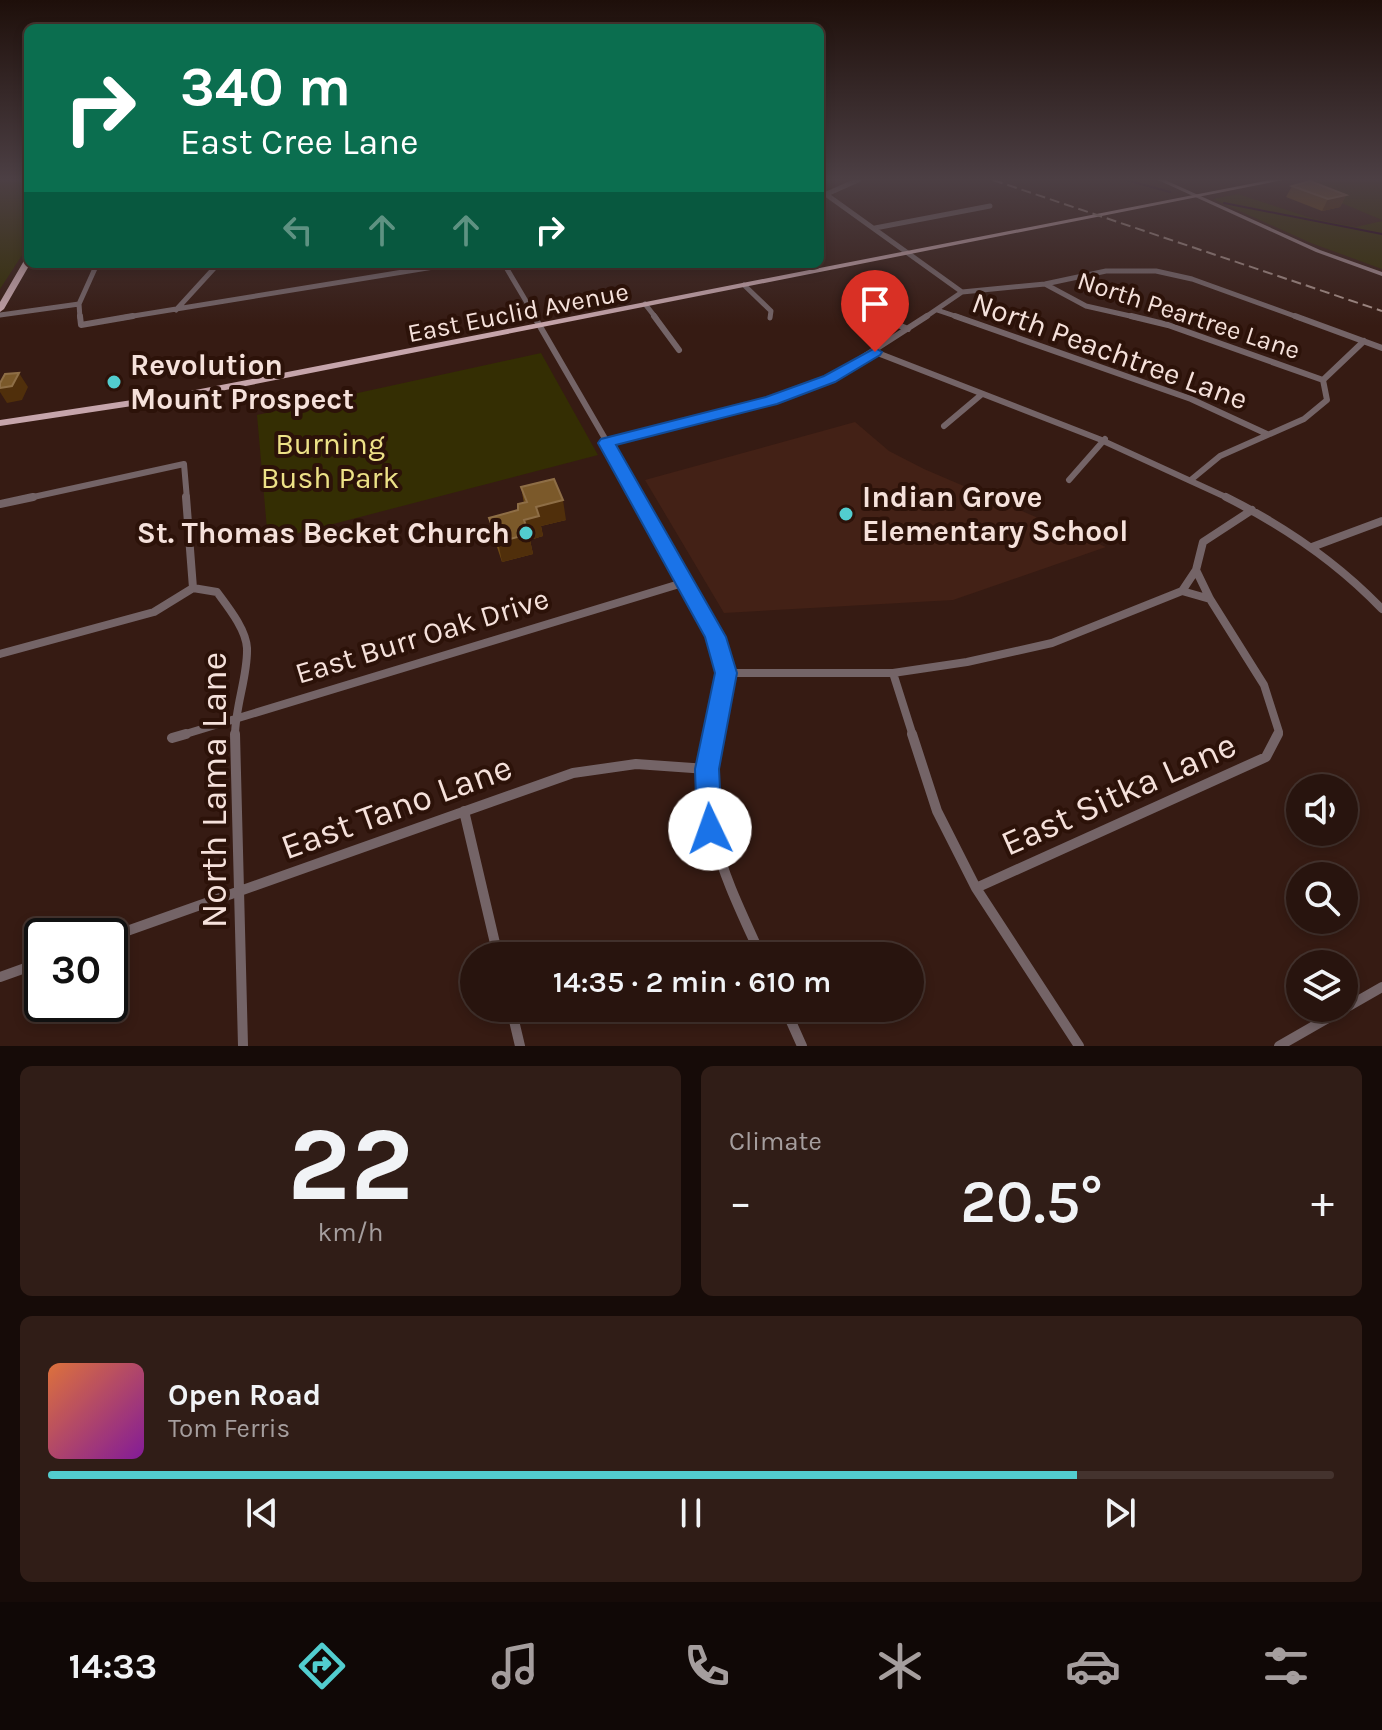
<!DOCTYPE html>
<meta charset="utf-8">
<style>
body{margin:0;font-family:Karla,sans-serif;background:#301d17;color:#f1f3f6;height:100vh;display:flex;flex-direction:column;font-size:30px;white-space:nowrap}
*{box-sizing:border-box;margin:0}
p{font-size:26px;color:#a59e9e}
.icon{flex:none;width:44px;height:44px;fill:none;stroke:currentColor;stroke-width:2;stroke-linecap:round;stroke-linejoin:round}
.map{position:relative;height:1046px;overflow:hidden}
.drawer{display:flex;flex-direction:column;gap:20px;padding:20px;background:#160b08;flex:1}
.drawer>*{flex:none}
.top-card{position:absolute;left:24px;top:24px;width:800px;height:244px;border-radius:12px;box-shadow:0 4px 12px #0003,0 0 0 2px #44332e;background:#0b6e4f;color:#fff;overflow:hidden}
.fabs{position:absolute;left:1286px;top:774px;display:grid;gap:16px}
.fabs a{display:grid;place-items:center;width:72px;height:72px;border-radius:50%;background:#28140e;box-shadow:0 4px 12px #0003,0 0 0 2px #44332e;font-size:40px}
.speed{position:absolute;left:24px;top:918px;display:flex;gap:16px;font-size:40px;font-weight:700;text-align:center}
.speed>*{display:grid;place-content:center;width:104px;height:104px;border-radius:50%;background:#28140e;box-shadow:0 4px 12px #0003,0 0 0 2px #44332e;line-height:1}
.speed .limit{border:4px solid #111;border-radius:12px;background:#fff;color:#111}
.pin{position:absolute;display:grid;place-items:center;width:68px;height:68px;color:#fff;margin:-82px -34px;border-radius:50% 50% 50% 0;rotate:-45deg;box-shadow:0 0 8px #0007}
.pin .icon{rotate:45deg}
.me{position:absolute;width:88px;margin:-44px;rotate:357deg;stroke-linejoin:round;filter:drop-shadow(0 0 6px #0008)}
.turn{display:flex;align-items:center;gap:28px;height:168px;padding:0 24px;font-size:36px}
.turn .icon{width:104px;height:104px;stroke-width:2.5}
.turn b{display:block;font-size:56px;line-height:68px}
.lanes{display:flex;align-items:center;height:76px;padding:0 24px;background:#0003;justify-content:center;gap:40px;direction:ltr}
.lanes .off{opacity:.35}
.big{font-size:60px;font-weight:600;line-height:1.1}
.drawer .card{flex:1;display:flex;flex-direction:column;justify-content:center;gap:12px;min-width:0;padding:0 28px;border-radius:12px;background:#301d17}
.drawer .dial{align-items:center;gap:0}
.dial b{font-size:104px;line-height:1}
.song{display:flex;align-items:center;gap:24px}
.cover{width:96px;height:96px;border-radius:12px;background:linear-gradient(135deg,hsl(20 70% 55%),hsl(290 70% 35%))}
.played{height:8px;border-radius:4px;background:linear-gradient(90deg,#52cdcf 80%,#44332e 80%)}
.keys{display:flex;justify-content:space-around;direction:ltr}
.heat{display:flex;justify-content:space-between;align-items:center;font-size:44px;direction:ltr}
.drawer .tiles{flex:1;display:grid;gap:20px;grid-template-columns:1fr 1fr}
.card:last-child{grid-column:span 2}
.trip{position:absolute;left:460px;top:942px;width:464px;height:80px;border-radius:40px;background:#28140e;box-shadow:0 4px 12px #0003,0 0 0 2px #44332e;font-weight:600;line-height:80px;text-align:center}
.tab-bar{display:flex;height:128px;justify-content:space-around;align-items:center;background:#100806;color:#a59e9e}
.tab-bar .icon{width:56px;height:56px}
.tab-bar .on{color:#52cdcf}
.tab-bar b{font-size:36px;color:#f1f3f6}
.map>svg:first-child{display:block}
.built{fill:#432116}
.green{fill:#342e03}
.lines{fill:none;stroke-linecap:round;stroke-linejoin:round}
.stream{stroke:#23001e;stroke-width:2}
.street-far3{stroke:#746467;stroke-width:5}
.street-far2{stroke:#746467;stroke-width:6}
.street-far1{stroke:#746467;stroke-width:8}
.street{stroke:#746467;stroke-width:10}
.secondary{fill:#a2898d;fill-rule:evenodd}
.primary{fill:#c6a5ab;fill-rule:evenodd}
.rail{stroke:#a58e87;stroke-width:2;stroke-dasharray:10 5;stroke-linecap:butt}
.wall{fill:#6c4815}
.shaded-wall{fill:#502f0b}
.building{fill:#7b592a;stroke:#8e6e46;stroke-width:2}
.route{fill:#1a73e8;stroke:#114b97;stroke-width:2}
.poi-dot{fill:#52cdcf;stroke:#2c1209;stroke-width:3}
.labels{text-anchor:middle;stroke-width:8;stroke-linejoin:round;paint-order:stroke}
.far-street-label{font-size:26px;fill:#f5e1db;stroke:#2c1209}
.street-label{font-size:30px;fill:#f5e1db;stroke:#2c1209}
.poi-label{font-size:30px;font-weight:bold;fill:#f5e1db;stroke:#2c1209;text-anchor:start}
.park-label{font-size:30px;fill:#ede187;stroke:#2c1209}
.near-street-label{font-size:36px;fill:#f5e1db;stroke:#2c1209}
</style>
<div class="map">
<svg width="1382" height="1046" viewBox="0 0 1382 1046">
<rect width="100%" height="100%" fill="#361b13"/>
<path class="built" d="M855,422L889,451L924,469L1106,547L953,600L724,613L645,480Z"/>
<path class="green" d="M0,180H28V246L0,289Z
M1315,180H1382V220L1296,184Z
M1238,194L1314,219L1356,227L1382,221V269L1311,243L1213,199Z
M541,353L598,455L268,541L257,415Z"/>
<g class="lines">
<path class="stream" d="M1126,180L1170,192
M1224,203L1382,234"/>
<path class="street-far3" d="M820,190L962,292
M820,197L858,180
M875,228L990,206
M504,264L536,318
M1045,284L1086,306L1139,318
M744,285L771,311L770,318
M645,304L656,318
M176,310L218,264
M937,310L961,318
M0,315L79,304
M80,318L79,304L97,264
M121,318L452,264
M924,318L962,292L1045,284L1106,271H1156L1192,279L1300,318"/>
<path class="street-far2" d="M80,316L81,325L133,316
M534,316L640,499
M654,316L679,350
M955,316L1191,399L1267,434
M1131,316L1168,325L1323,380
M1295,316L1382,348
M891,322L908,329
M875,352L1099,439L1230,499
M944,426L982,394
M607,443L772,401L829,379L927,316
M1192,479L1220,456L1304,419L1327,400L1323,380L1364,341
M1069,480L1105,439
M24,499L184,464L187,499"/>
<path class="street-far1" d="M186,497L193,588L217,592C228,607 246,629 247,648C248,676 235,706 235,736
M639,497L716,637L726,673L714,736
M1226,497C1284,526 1337,562 1382,609
M0,504L33,497
M1312,547L1382,521
M1196,570L1210,599L1264,685L1279,732L1277,736
M1182,591L1210,599
M0,654L154,612L193,588
M726,673H893L967,662L1052,643L1182,591L1196,570L1203,542L1252,510
M893,673L913,736
M179,736L686,582"/>
<path class="street" d="M235,734L243,1046
M714,734C696,824 725,876 761,956
M912,734L937,811L976,888L1079,1046
M172,738L186,734
M464,811L498,956
M976,888L1266,757L1278,734
M110,937L573,773L636,764L707,769
M0,977L42,962
M511,1008L520,1046
M785,1008L802,1046
M1279,1046L1382,987"/>
<path class="secondary" d="M1158,180H1165L1320,250L1382,272V276L1316,252Z"/>
<path class="primary" d="M1270,180H1283L185,398L0,426V420L185,392Z
M25,259H28V264H30L4,309L0,312V302Z"/>
<path class="rail" d="M993,180L1382,311"/>
</g>
<path class="wall" d="M1292,186L1346,195L1340,207L1322,211L1286,197Z
M521,487L566,520L541,526L543,536L530,540L533,554L502,562L494,538L489,518L518,510L524,503Z"/>
<path class="shaded-wall" d="M1346,195L1340,207L1322,211L1328,199Z
M19,373L28,387L22,400L7,403L0,392V388Z
M563,500L566,520L541,526L543,536L530,540L533,554L502,562L498,542L536,507Z"/>
<path class="building" d="M1310,181L1346,195L1328,199L1292,186Z
M19,373L12,386L0,388V383L5,374Z
M554,479L563,500L536,507L539,516L524,520L529,534L498,542L489,518L518,510V504L527,502L521,487Z"/>
<linearGradient id="sky" x2="0" y2="1"><stop stop-color="#1e0f0a"/><stop offset="0.55" stop-color="#4c3f44"/><stop offset="1" stop-color="#4c3f44" stop-opacity="0"/></linearGradient>
<rect width="1382" height="326" fill="url(#sky)"/>
<path class="route" d="M875,348L882,352L880,355L835,382L777,404L616,445L726,637L737,673L719,769L722,829L719,837L710,841L701,837L697,829L695,769L715,673L705,637L598,443L601,439L766,397L824,376Z"/>
<g class="poi-dot">
<circle cx="114" cy="382" r="8"/>
<circle cx="846" cy="514" r="8"/>
<circle cx="526" cy="533" r="8"/>
</g>
<g class="labels">
<g class="far-street-label">
<text transform="translate(518 312) rotate(-11)" y="9">East Euclid Avenue</text>
<text transform="translate(1189 315) rotate(18)" y="9">North Peartree Lane</text>
</g>
<g class="street-label">
<text transform="translate(1110 351) rotate(20)" y="10">North Peachtree Lane</text>
<text transform="translate(422 636) rotate(-17)" y="10">East Burr Oak Drive</text>
</g>
<g class="poi-label">
<text x="130" y="375">Revolution<tspan x="130" dy="34">Mount Prospect</tspan></text>
<text x="862" y="507">Indian Grove<tspan x="862" dy="34">Elementary School</tspan></text>
<text x="510" y="543" text-anchor="end">St. Thomas Becket Church</text>
</g>
<g class="park-label">
<text x="330" y="454">Burning<tspan x="330" dy="34">Bush Park</tspan></text>
</g>
<g class="near-street-label">
<text transform="translate(213 790) rotate(-90)" y="13">North Lama Lane</text>
<text transform="translate(1118 793) rotate(-24)" y="13">East Sitka Lane</text>
<text transform="translate(396 806) rotate(-20)" y="13">East Tano Lane</text>
</g>
</g>
</svg>
<div class="fabs">
<a><svg class="icon" aria-label="sound" viewBox="0 0 24 24"><path d="M4 9h4l5-4v14l-5-4H4zM17 9q2 3 0 6"/></svg></a>
<a><svg class="icon" aria-label="search" viewBox="0 0 24 24"><circle cx="10" cy="10" r="6"/><path d="M15 15l6 6"/></svg></a>
<a><svg class="icon" aria-label="layers" viewBox="0 0 24 24"><path d="M12 4l9 5-9 5-9-5zM3 14l9 5 9-5"/></svg></a>
</div>
<div class="speed"><div class="limit">30</div></div>
<div class="pin" style="left:875px;top:352px;background:#d93025"><svg class="icon" aria-label="arrive" viewBox="0 0 24 24"><path d="M6 21V4h12l-3 4 3 4H6"/></svg></div>
<svg class="me" style="left:710px;top:829px" viewBox="-20 -20 40 40"><circle r="19" fill="#fff"/><path d="M0-13L10 11 0 6-10 11z" fill="#1a73e8"/></svg>
<div class="trip">14:35 · 2 min · 610 m</div>
<div class="top-card">
<div class="turn"><svg class="icon" aria-label="right" viewBox="0 0 24 24"><path d="M7 20v-9h11M14 6l5 5-5 5"/></svg><div><b>340 m</b>East Cree Lane</div></div>
<div class="lanes"><svg class="icon off" aria-label="left" viewBox="0 0 24 24"><path d="M17 20v-9H6M10 6l-5 5 5 5"/></svg><svg class="icon off" aria-label="ahead" viewBox="0 0 24 24"><path d="M12 20V5M6 11l6-6 6 6"/></svg><svg class="icon off" aria-label="ahead" viewBox="0 0 24 24"><path d="M12 20V5M6 11l6-6 6 6"/></svg><svg class="icon" aria-label="right" viewBox="0 0 24 24"><path d="M7 20v-9h11M14 6l5 5-5 5"/></svg></div>
</div>
</div>
<section class="drawer">
<div class="tiles">
<div class="card dial"><b>22</b><p>km/h</p></div>
<div class="card"><p>Climate</p>
<div class="heat"><a>−</a><b class="big">20.5°</b><a>+</a></div>
</div>
<div class="card">
<div class="song"><i class="cover"></i><div><b>Open Road</b><p>Tom Ferris</p></div></div>
<div class="played"></div>
<div class="keys"><svg class="icon" aria-label="previous" viewBox="0 0 24 24"><path d="M18 5L8 12l10 7zM5 5v14"/></svg><svg class="icon" aria-label="pause" viewBox="0 0 24 24"><path d="M8 5v14M16 5v14"/></svg><svg class="icon" aria-label="next" viewBox="0 0 24 24"><path d="M6 5l10 7-10 7zM19 5v14"/></svg></div>
</div>
</div>
</section>
<nav class="tab-bar">
<b>14:33</b>
<svg class="icon on" aria-label="directions" viewBox="0 0 24 24"><path d="M12 3l9 9-9 9-9-9zM9 14v-3h6M13 9l2 2-2 2"/></svg>
<svg class="icon" aria-label="music" viewBox="0 0 24 24"><path d="M9 18V5l10-2v13"/><circle cx="6" cy="18" r="3"/><circle cx="16" cy="16" r="3"/></svg>
<svg class="icon" aria-label="phone" viewBox="0 0 24 24"><path d="M5 4h4l2 5-3 2q2 4 5 5l2-3 5 2v4C11 20 4 13 5 4z"/></svg>
<svg class="icon" aria-label="climate" viewBox="0 0 24 24"><path d="M12 3v18M4 7l16 10M4 17L20 7"/></svg>
<svg class="icon" aria-label="car" viewBox="0 0 24 24"><path d="M5 17H2v-5l4-1 3-4h7l3 4 3 1v5h-3M9 17h6M6 11h13"/><circle cx="7" cy="17" r="2"/><circle cx="17" cy="17" r="2"/></svg>
<svg class="icon" aria-label="filters" viewBox="0 0 24 24"><path d="M4 7h16M4 17h16"/><circle cx="9" cy="7" r="2"/><circle cx="15" cy="17" r="2"/></svg>
</nav>
